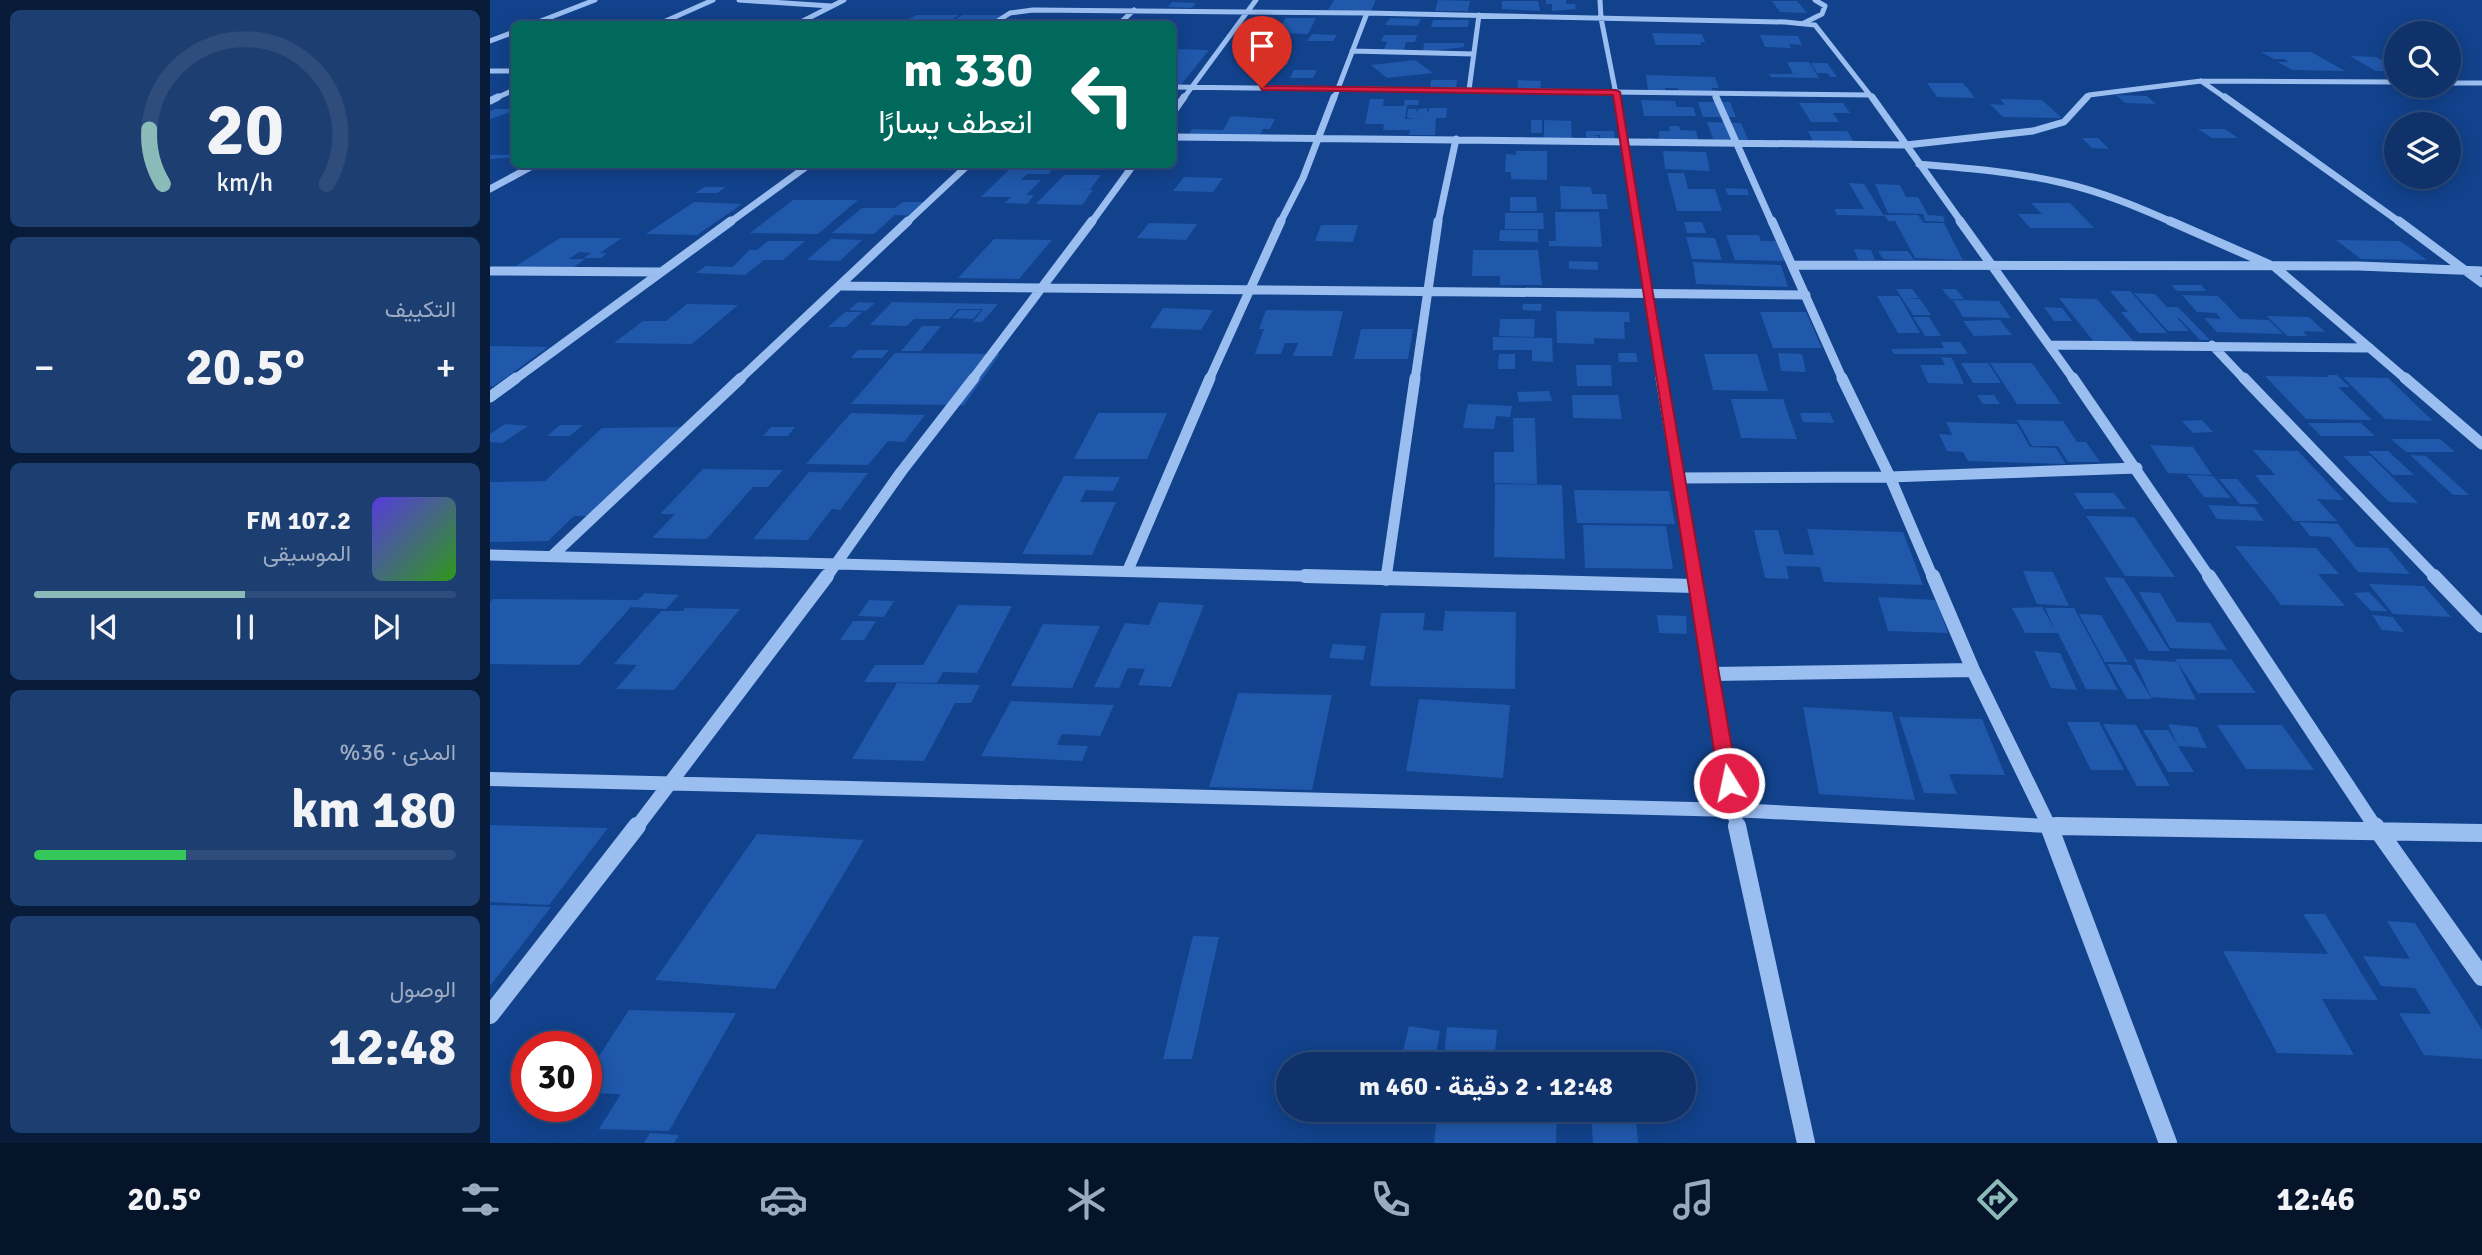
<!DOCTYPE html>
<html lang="ar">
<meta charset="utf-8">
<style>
body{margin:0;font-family:Signika,Vazirmatn,sans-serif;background:#1c3e71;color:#f1f3f6;direction:rtl;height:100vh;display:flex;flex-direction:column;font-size:26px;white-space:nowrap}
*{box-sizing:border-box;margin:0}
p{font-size:23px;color:#9baac0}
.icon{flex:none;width:38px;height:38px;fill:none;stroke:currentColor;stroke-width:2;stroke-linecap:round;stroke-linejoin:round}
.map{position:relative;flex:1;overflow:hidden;direction:ltr}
.details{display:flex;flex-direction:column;gap:10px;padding:10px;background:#081c3a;width:490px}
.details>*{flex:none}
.top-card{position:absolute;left:21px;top:21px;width:665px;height:147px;border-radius:10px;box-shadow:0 4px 18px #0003,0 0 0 2px #2e4d7d;direction:rtl;background:#00695c;color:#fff;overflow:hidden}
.controls{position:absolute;left:1894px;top:21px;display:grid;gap:14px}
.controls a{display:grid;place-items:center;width:77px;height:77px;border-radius:50%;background:#0e3269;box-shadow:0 4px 18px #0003,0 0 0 2px #2e4d7d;font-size:35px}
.speed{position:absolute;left:21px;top:1031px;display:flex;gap:14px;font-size:35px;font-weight:700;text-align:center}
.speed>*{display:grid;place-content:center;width:91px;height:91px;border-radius:50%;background:#0e3269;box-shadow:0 4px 18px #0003,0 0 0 2px #2e4d7d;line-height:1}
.speed .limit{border:10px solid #d22;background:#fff;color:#111}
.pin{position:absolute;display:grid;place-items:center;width:60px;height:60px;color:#fff;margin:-72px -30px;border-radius:50% 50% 50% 0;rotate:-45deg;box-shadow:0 0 7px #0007}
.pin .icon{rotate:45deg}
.me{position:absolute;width:77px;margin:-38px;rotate:350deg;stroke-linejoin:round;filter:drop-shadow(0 0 5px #0008)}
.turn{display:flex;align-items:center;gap:24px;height:147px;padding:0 28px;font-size:32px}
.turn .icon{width:91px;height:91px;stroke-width:2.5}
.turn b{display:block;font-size:49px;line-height:60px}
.big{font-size:52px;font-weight:700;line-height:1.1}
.details .tile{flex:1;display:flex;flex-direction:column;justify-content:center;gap:10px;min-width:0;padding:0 24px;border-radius:10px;background:#1c3e71}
.details .dial{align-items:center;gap:0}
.dial svg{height:182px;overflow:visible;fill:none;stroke:#2e4d7d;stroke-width:7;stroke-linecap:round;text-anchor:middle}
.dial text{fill:#f1f3f6;stroke:none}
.song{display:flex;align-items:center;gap:21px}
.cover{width:84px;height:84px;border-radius:10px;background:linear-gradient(135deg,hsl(250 70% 55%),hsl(110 70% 35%))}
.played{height:7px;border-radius:4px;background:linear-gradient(90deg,#8bbbb9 50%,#2e4d7d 50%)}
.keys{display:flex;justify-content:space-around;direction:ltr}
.heat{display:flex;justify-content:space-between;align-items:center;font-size:38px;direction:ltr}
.charge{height:10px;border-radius:5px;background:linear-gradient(90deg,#34c759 36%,#2e4d7d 0)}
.trip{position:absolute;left:786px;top:1052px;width:420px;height:70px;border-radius:35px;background:#0e3269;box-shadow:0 4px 18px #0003,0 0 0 2px #2e4d7d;font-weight:700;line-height:70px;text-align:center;direction:rtl}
.menu{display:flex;height:112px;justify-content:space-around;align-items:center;background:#06142a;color:#9baac0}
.menu .icon{width:49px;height:49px}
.menu .on{color:#8bbbb9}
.menu b{font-size:32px;color:#f1f3f6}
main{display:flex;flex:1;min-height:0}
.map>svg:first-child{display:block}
.building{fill:#2058ac}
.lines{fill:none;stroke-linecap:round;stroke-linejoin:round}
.minor-far5{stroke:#9bbef1;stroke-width:5}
.minor-far4{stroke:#9bbef1;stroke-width:7}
.minor-far3{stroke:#9bbef1;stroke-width:9}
.minor-far2{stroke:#9bbef1;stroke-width:11}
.minor-far1{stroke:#9bbef1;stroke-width:14}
.minor{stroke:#9bbef1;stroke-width:18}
.route{fill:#e11d48;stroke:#92132f;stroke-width:2}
</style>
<main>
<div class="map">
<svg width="1992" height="1143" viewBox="0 0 1992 1143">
<rect width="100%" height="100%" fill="#12428c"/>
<path class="building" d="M844,0H886L881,11L838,10Z
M948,0L980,1L978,11H945Z
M1056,0H1076V4H1085L1086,9L1062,11V4H1056Z
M1012,1H1048L1050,11L1012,9Z
M1282,1H1307L1317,13L1290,12Z
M682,2L706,3L702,8L678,7Z
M426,15H469L455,24H411Z
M472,15H513L501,24H459Z
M796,18H826L818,34L785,33Z
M900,18L931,19L927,26L895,25Z
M943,20H979L978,27H941Z
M1162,33L1212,34L1215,42H1210L1211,45H1166Z
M822,34L847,35L843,41H817Z
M894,35H927L925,42H916L914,50L894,49L897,42L891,41Z
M1270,35L1308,36L1312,45L1299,44L1301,48L1275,47Z
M934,43H974V47L933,52Z
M758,48H773L772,51H775L769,62L749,61Z
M682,49L719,50L689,87H682Z
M1771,52H1821L1855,71L1802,70L1788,62H1799L1794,59H1784Z
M784,55H794L791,60H799L797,65L768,68L772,60H780Z
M1860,56L1886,57L1906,68V71H1886Z
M925,60L943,73L897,78L881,65Z
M1297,62H1319L1329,78L1281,77L1279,74H1303Z
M1321,63H1337L1347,77H1341L1337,73H1327Z
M804,70H827L823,78H800Z
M1156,75L1225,77L1229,88H1222L1223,93L1189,92L1188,88H1175L1176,92H1158Z
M941,80H967L966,90H940Z
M1028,80L1051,81L1050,90L1027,89Z
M1437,83H1473L1485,98L1447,97Z
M1626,95L1657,96L1666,104L1635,103Z
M880,99H894L893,106H914L915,100H929L928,105H917L915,119H927L917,118L918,109H926L928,114V109L937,108L938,114L939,108H957L956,118H946L945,135H919L920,130H893L894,124H875Z
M1510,99L1552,100L1572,118L1513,117L1500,104L1515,105Z
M1151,100L1185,101L1187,107H1203L1206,116H1154Z
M1208,102H1240L1246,117H1213Z
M1309,103H1353L1360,113H1343L1349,122H1321Z
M5,109H24V111L0,119V111Z
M741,116L785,119L780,129H773L769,136L698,135L702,129L733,130Z
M1041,120H1052V133H1041Z
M1054,120L1081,121L1082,139H1054Z
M1217,122L1251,123L1259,142H1224Z
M1179,126H1189L1190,130L1206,131L1209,142L1158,143V138L1169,139V131H1180Z
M1708,129H1735L1748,138H1722Z
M1096,131H1124L1125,140H1111L1110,135H1101L1109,136L1108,140L1096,139Z
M1318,131H1357L1366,145H1325Z
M1592,138H1608L1619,149L1602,148Z
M1026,151H1057V180L1021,179V172H1015L1016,154L1026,155Z
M1173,151L1216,152L1220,171L1175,169Z
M0,155H24V157L0,159Z
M251,164H298L291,169L245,168Z
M525,164H567L559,174H537L531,180H551L536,195H544L537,204L515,203L521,197H491Z
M1177,173H1194L1198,189H1225L1232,211H1187Z
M574,175H611L600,189H590L603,190L592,205L546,204Z
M694,177L733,178L723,192L683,191Z
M1359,183L1374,184L1394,216L1347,215L1344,209H1374Z
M1385,184L1410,185L1416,197H1428L1438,215L1453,216L1455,222L1435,221L1433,214L1398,213Z
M1070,186L1101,187L1102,194H1116L1118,209H1071Z
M215,187H236L227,193H205Z
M1235,188L1257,189L1259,195H1238Z
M1020,197H1046L1047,211H1020Z
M303,200H368L328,234L260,233Z
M204,202L252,204L207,235L156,234Z
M413,202H442L428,216L405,215L384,234L342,233L372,208H405Z
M1541,203H1580L1604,228H1540L1528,214H1552Z
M1065,212H1109L1112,247L1059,246V241H1066Z
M1015,213H1053L1054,229H1015Z
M1394,215H1428L1434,223H1454L1473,260L1425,258L1405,221H1398Z
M1194,222H1212L1216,233H1197Z
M659,223L707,224L696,240L647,238Z
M831,225H868L863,242L825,241Z
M1010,230H1048V242L1009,241Z
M1236,235H1269L1271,241H1295L1304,261L1245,260Z
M1196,237L1225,238L1232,260L1202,259Z
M70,238H132L110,253H117L111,258H94L101,253L89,252L79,259H95L74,274L15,273Z
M341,239L372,240L350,261L317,260Z
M504,239L562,240L529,279L468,278Z
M1846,240L1910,241L1937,260L1871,259Z
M278,241H315L293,260H274L255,275L206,273L216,266L243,267L259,250H267Z
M1364,249L1381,250L1385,260H1368Z
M983,250H1048L1052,285H1010V276H982Z
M1388,251H1418L1424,260L1393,259Z
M1079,261L1108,262V270L1079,269Z
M1203,262L1291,265L1298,287L1206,284Z
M1681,285H1711L1716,291H1687Z
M1406,289H1422L1429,298L1416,299H1430L1441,315H1423Z
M1452,289H1466L1474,299H1460Z
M1620,291H1640L1677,333H1649L1631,312H1638Z
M1644,293L1665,294L1677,307H1688L1720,340H1710L1689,318H1687L1699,331H1678Z
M1692,295L1728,296L1750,319L1779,320L1793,334L1727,332L1714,318L1731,319L1726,313L1707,312Z
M1387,296H1409L1430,333H1408Z
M1569,298L1607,299L1644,342H1604Z
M1463,300L1509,301L1521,318L1473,317Z
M368,302L385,303L376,311L359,310Z
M402,302L508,304L492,322H483L493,309H468L459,319H424L417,326L380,325Z
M197,304L248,305L202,344L124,343L153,321H176Z
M1033,304H1052L1051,311L1032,310Z
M1554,307L1572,308L1582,321H1564Z
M673,308L723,310L711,330L660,328Z
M470,310H491L483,319L462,318Z
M776,310L853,311L842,356H803L808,343H795L791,354H765L774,329H769Z
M1066,311L1139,312L1140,322H1134L1135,339L1104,338V344L1067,343Z
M355,312H372L356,327H338Z
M1270,312H1316L1332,348H1283Z
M1777,316L1819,317L1835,332L1813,331L1817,336H1797Z
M1423,317H1439L1451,336H1435Z
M1010,319H1045L1044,337L1009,336Z
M1510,320L1522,335L1484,336L1473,321Z
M432,326H451L431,351H411Z
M871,329H923L918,359H864Z
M1003,337L1062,338L1063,362L1042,361V350H1003Z
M1451,342H1470L1478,354H1404L1401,349L1454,348Z
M0,346L58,347L4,386H0Z
M368,350H399L392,358H361Z
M405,353L510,354L474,405L361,404Z
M1128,353H1146L1148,362H1129Z
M1288,353L1312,354L1316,372L1291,371Z
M1009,354H1025V369H1008Z
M1214,354H1267L1278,391L1223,390Z
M1451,357L1462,358L1474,384L1438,383L1430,365H1455Z
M1471,363H1498L1511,383H1483Z
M1500,363H1542L1571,404H1527Z
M1086,365H1121L1122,386H1087Z
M1837,375H1847L1860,387H1848L1882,420L1816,419L1775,376L1839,377Z
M1853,377L1898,378L1943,421L1895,419Z
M1059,391L1062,401L1029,402L1027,392Z
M1082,395H1128L1132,419L1083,418Z
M1487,395H1504L1510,404H1493Z
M1241,399H1293L1307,439L1251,438Z
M978,404L1022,406L1020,417L1006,416L1004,429L973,428Z
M361,413L435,415L414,442L398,441L378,465L316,464Z
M608,413H677L657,459H584Z
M1310,413H1340L1344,423L1313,422Z
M1023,418H1045L1047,484L1004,483V452H1024Z
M1527,420L1573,421L1587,442H1596L1610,462H1578L1568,446H1542Z
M1712,420L1723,432L1703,433L1692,421Z
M1456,422L1527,424L1540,447L1566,448L1576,464L1478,461L1473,452L1457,451L1449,434L1462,435Z
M1818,423H1871L1885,436H1831Z
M15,424L38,426L12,443L0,442V434Z
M70,425H93L80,436H57Z
M192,427L107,516H84L58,541L0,542V482L55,481L112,428Z
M281,427H305L298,436H273Z
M1901,439H1950L1965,452H1916Z
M1660,445L1703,447L1722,475L1678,473Z
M1763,450L1808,451L1854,500L1827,499L1847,521H1804L1765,475H1785Z
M1878,451H1898L1924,475H1903Z
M1920,455L1936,456L1979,495H1963Z
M1853,456H1881L1928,503L1899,502Z
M213,469L293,470L278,487H263L217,539L162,538L185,514H170Z
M319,472L378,473L350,510L342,509L318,540L263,539Z
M1697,475L1723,476L1741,498L1714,497Z
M574,476L630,477L623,491L596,490L590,502H626L602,555L532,554Z
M1729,479H1747L1769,504H1750Z
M1005,484L1072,485L1075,559L1004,557Z
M1084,490L1179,491L1185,524L1087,523Z
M1584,493H1624L1636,509H1594Z
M1718,505L1764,507L1774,521L1727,519Z
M1596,516L1644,517L1685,577L1635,576Z
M1809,522L1848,524L1866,547L1898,548L1920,574L1868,572L1840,537L1820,536Z
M1093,525L1176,526L1183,569L1095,568Z
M1317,529L1413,532L1433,585L1334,582L1330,567L1296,566L1299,579L1275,578L1264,530H1288L1294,554L1324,555Z
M1745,546L1826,548L1849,574H1828L1855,606L1791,605Z
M1533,571L1563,572L1579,606L1547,604Z
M1614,577L1633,578L1680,651H1659Z
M1879,584L1934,586L1961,617L1903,614Z
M1649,592L1670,593L1687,622L1720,623L1737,650L1680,648Z
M1879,592L1897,611H1881L1864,593Z
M155,593L189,595L176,609L141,607L89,665L0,664V602L3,599L148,600Z
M1388,597L1446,600L1458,633L1398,631Z
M379,600L404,601L394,617L368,616Z
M669,602L714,605L681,687L648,685L655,669L638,668L629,688L604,687L635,623L659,625Z
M468,605L522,606L487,673L453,672L447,683L374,682L385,665H433Z
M1552,607L1565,630L1555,608H1584L1628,690L1596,689L1568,633H1535L1522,608Z
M195,608L250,609L184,690L126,689L147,665L124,664L171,611H193Z
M955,611L1026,612L1025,689L880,686L891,613H935L933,630L953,631Z
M1589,614L1611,615L1638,662H1615Z
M1167,615L1196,616L1197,634L1169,633Z
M1882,615L1903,617L1914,632L1892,630Z
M363,621H386L374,640H350Z
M553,624L610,626L582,688L521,686Z
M843,644L876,646L873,660L839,658Z
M1544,651L1570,653L1587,690L1561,688Z
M1644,659L1687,662L1706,700L1661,697Z
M1685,659H1741L1766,693H1708Z
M1617,664L1641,665L1662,699H1637Z
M407,683L490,685L481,703H465L434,761L362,759Z
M748,693L842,695L822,790L719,787Z
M929,699L1020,705L1013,778L916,771Z
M521,701L624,705L610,736L572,734L567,745L598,746L592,761L491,756Z
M1313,707L1402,712L1425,800L1329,794Z
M1409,717L1492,719L1515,775L1459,774L1467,794L1434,793Z
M1577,722H1609L1634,770H1601Z
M1613,724L1646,725L1680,786H1647Z
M1678,724L1707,727L1717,748L1688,746Z
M1727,725H1792L1824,770L1756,769Z
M1653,730H1678L1704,772H1678Z
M0,825L118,828L59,905L0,902Z
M267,834L374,840L285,989L165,980Z
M0,905L61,907L0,986Z
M1813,914H1835L1888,1000L1832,999L1864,1055L1787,1053L1733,951L1838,954Z
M1897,921L1925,923L1992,1030V1059L1934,1055L1909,1013L1941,1014L1925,988L1891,986L1873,956L1920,959Z
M703,936L729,937L702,1059H673Z
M139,1010L246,1013L179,1131L109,1129L131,1094L96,1093V1076Z
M919,1026L950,1031L944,1064L911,1059Z
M957,1027L1007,1030L1004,1064H953Z
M948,1110H1067L1066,1143H944Z
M1101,1110H1145L1148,1143H1103Z
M160,1133L189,1135L184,1143H154Z"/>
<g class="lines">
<path class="minor-far5" d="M249,0L341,6
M1110,0L1111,18L1127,99
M1314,23L1332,14L1335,6L1325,0
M43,24L105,0
M169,24L223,0
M307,24L354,0
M503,24L520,13L543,10L877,13L1295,22L1325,25L1383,99
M629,24L644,10
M0,41L24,32
M862,51L984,54
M0,71H24
M1711,81L1737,99
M1958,83H1992
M682,87L1380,95
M979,90L989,15
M1224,93L1227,99
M4,99L24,90
M693,99L766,0
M844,99L877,13
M1595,99L1599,95L1711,81L1906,82"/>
<path class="minor-far4" d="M1127,97L1147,223
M1226,97L1282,223
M1382,97L1472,223
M1735,97L1911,223
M0,101L8,97
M682,114L694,97
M682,137L1416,145L1543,131L1574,122L1597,97
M1429,164C1477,168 1526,172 1573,183C1612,192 1648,207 1684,223
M0,189L46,164
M239,223L320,164
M416,223L479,164
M601,223L644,164
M790,223L813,178L844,97
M948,223L966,139"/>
<path class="minor-far3" d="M1147,221L1171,380
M1282,221L1353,380
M1470,221L1584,380
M1680,221L1785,267L1917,380
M1909,221L1992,283
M1303,265L1869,266L1992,271
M0,271L170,272
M351,286L1316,295
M1559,345L1880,348
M1722,345L1755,380
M24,380L241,221
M249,380L418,221
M482,380L602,221
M719,380L791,221
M925,380L948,221"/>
<path class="minor-far2" d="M1171,378L1204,578
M1352,378L1400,477L1443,578
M1583,378L1720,578
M1754,378L1946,578
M1915,378L1992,444
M0,397L26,378
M1187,478L1400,477L1647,468
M0,555L883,578
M62,556L251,378
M638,570L720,378
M336,578L411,472L484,378
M896,578L925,378"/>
<path class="minor-far1" d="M815,576L1205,586
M1204,576L1247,828
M1443,576L1483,670L1560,828
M1719,576L1886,828
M1944,576L1992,626
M896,579V576
M1220,674L1483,670
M0,779L1243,810L1559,826L1674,828
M146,828L337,576"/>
<path class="minor" d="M1247,826L1316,1143
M1559,826L1678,1143
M1565,826L1992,833
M1885,826L1992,977
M0,1015L147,826"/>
</g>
<path class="route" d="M770,86L1126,90L1130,92L1163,294L1248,783L1246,788L1239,791L1232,788L1229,783L1123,95L772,90Z"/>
</svg>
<div class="controls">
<a><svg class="icon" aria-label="search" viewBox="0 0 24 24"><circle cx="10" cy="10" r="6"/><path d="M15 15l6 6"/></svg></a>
<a><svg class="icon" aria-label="layers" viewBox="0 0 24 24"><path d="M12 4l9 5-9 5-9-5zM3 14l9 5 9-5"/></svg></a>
</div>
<div class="speed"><div class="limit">30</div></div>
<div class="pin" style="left:772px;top:88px;background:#d93025"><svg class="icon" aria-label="arrive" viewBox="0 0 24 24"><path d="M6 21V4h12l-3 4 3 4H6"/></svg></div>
<svg class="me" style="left:1239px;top:783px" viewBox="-20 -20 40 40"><circle r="17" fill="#e11d48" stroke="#fff" stroke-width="3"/><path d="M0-11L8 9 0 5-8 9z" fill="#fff"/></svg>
<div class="trip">12:48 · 2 دقيقة · 460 m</div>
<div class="top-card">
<div class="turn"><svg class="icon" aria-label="left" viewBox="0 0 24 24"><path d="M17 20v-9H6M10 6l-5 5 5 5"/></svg><div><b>330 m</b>انعطف يسارًا</div></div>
</div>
</div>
<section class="details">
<div class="tile dial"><svg viewBox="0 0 100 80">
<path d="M14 69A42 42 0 1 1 86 69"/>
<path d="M14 69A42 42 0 0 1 8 45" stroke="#8bbbb9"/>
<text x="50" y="56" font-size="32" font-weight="700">20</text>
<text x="50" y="72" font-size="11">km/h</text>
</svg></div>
<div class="tile"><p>التكييف</p>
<div class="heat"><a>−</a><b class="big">20.5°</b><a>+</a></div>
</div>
<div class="tile">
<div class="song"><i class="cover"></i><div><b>107.2 FM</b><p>الموسيقى</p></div></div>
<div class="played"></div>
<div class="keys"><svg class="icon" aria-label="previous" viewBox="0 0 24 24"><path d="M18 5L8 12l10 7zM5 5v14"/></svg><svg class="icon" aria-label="pause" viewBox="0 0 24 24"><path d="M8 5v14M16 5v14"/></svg><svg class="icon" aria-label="next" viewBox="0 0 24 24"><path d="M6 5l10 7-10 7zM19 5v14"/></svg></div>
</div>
<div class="tile"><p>المدى · 36%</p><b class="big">180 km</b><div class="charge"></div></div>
<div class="tile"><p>الوصول</p><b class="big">12:48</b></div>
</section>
</main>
<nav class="menu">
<b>12:46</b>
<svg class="icon on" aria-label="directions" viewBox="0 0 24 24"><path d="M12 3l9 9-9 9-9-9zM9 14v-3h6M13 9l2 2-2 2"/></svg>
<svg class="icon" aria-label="music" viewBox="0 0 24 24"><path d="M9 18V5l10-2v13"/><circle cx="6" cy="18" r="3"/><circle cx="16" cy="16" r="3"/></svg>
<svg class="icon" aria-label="phone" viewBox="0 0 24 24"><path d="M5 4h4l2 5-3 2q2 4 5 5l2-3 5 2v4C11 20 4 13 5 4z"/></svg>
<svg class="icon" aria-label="climate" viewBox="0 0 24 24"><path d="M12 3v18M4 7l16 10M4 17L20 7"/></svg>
<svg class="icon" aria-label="car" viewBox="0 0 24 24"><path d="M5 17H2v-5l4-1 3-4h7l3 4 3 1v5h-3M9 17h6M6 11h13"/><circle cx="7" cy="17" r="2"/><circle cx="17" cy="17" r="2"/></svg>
<svg class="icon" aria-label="filters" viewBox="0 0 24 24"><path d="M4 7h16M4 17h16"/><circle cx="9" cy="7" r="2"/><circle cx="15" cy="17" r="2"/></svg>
<b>20.5°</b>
</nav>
